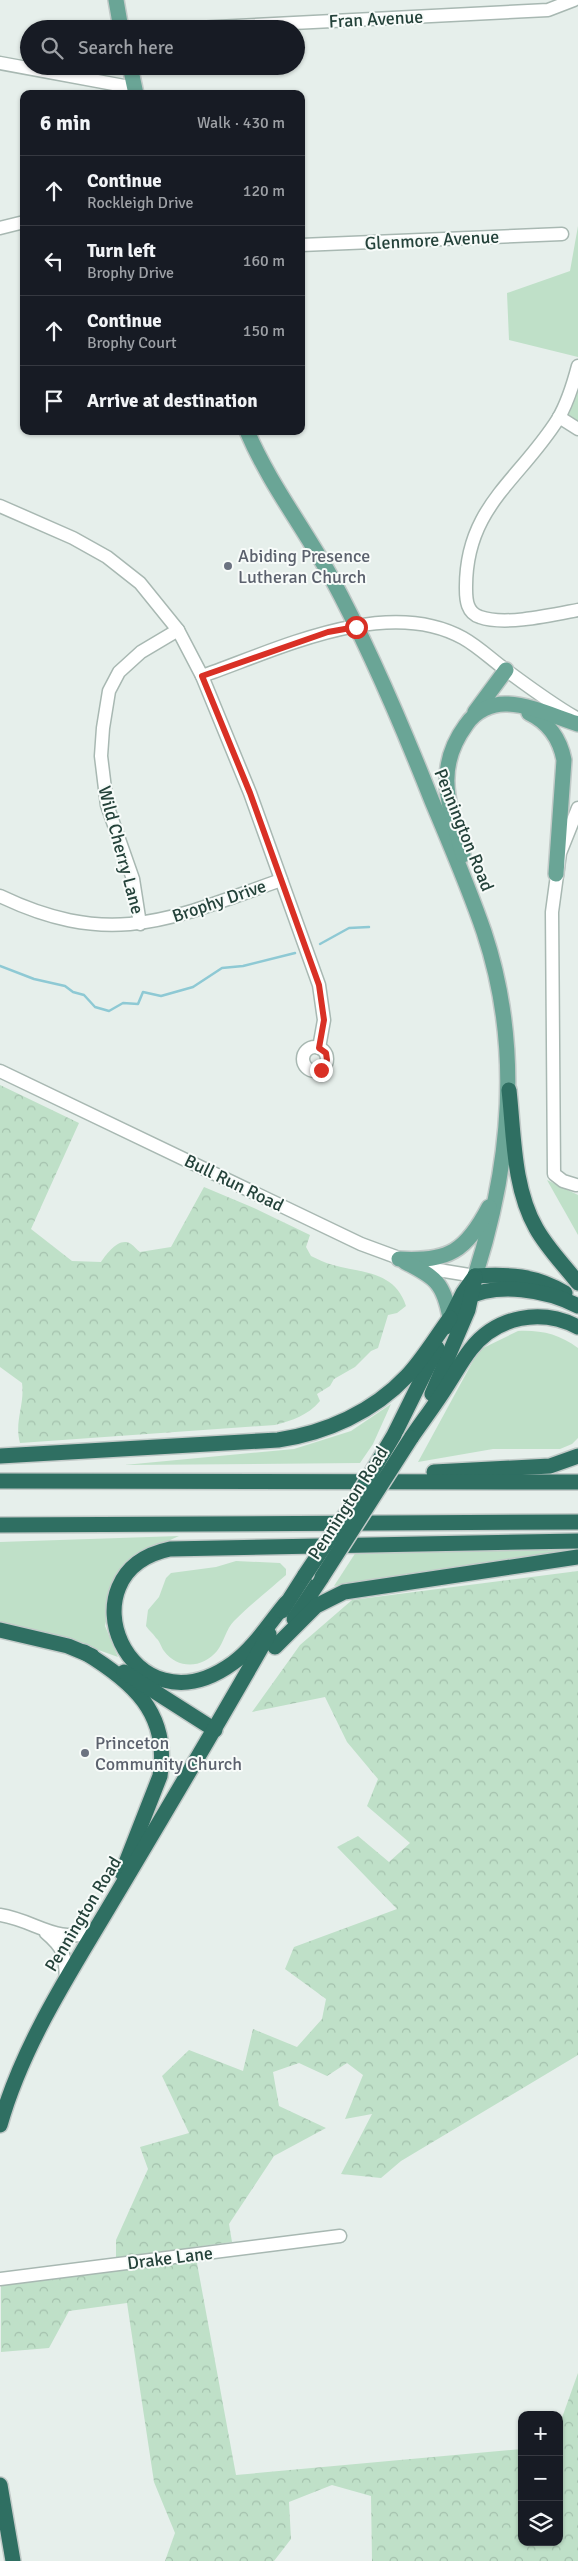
<!DOCTYPE html>
<meta charset="utf-8">
<style>
:root{--surface:#171b24;--page:#242831;--text:#f1f3f6;--muted:#9ea1a6;--line:#363941}
body{margin:0;font-family:Signika,sans-serif;background:var(--page);color:var(--text)}
.controls{position:absolute;right:15px;bottom:15px;display:grid;overflow:hidden;border-radius:10px;box-shadow:0 1px 4px #0004}
.controls button{width:45px;height:45px;display:grid;place-items:center;padding:0;border:0;border-bottom:1px solid var(--line);background:var(--surface);color:var(--text);font:25px sans-serif}
.stop{position:absolute;width:15px;height:15px;margin:-11px;border:4px solid #d93025;border-radius:50%;background:#fff}
.stop.end{background:#d93025;border-color:#fff;box-shadow:0 1px 5px #0008}
.list{margin:0;padding:0;list-style:none}
h2{display:flex;justify-content:space-between;align-items:center;height:65px;margin:0;padding:0 20px;font-size:21px}
h2 small{font-size:16px;font-weight:400;color:var(--muted)}
.list li{display:grid;grid-template-columns:32px 1fr auto;gap:15px;align-items:center;box-sizing:border-box;height:70px;padding:0 20px;border-top:1px solid var(--line)}
.list b{display:block;font-size:19px;white-space:nowrap}
.list p{margin:0;font-size:16px;white-space:nowrap;color:var(--muted)}
.list em{font-size:16px;font-style:normal;color:var(--muted)}
.icon{flex:none;width:28px;height:28px;fill:none;stroke:currentColor;stroke-width:2;stroke-linecap:round;stroke-linejoin:round}
.map{position:relative;flex:none;width:578px;height:2561px;overflow:hidden}
.search{position:absolute;background:var(--surface);box-shadow:0 1px 4px #0004;left:20px;top:20px;width:285px;height:55px;display:flex;align-items:center;gap:12px;box-sizing:border-box;padding:0 18px;border-radius:28px;color:var(--muted);font-size:19px}
.panel{position:absolute;background:var(--surface);box-shadow:0 1px 4px #0004;left:20px;top:90px;width:285px;height:345px;border-radius:10px}
.map>svg:first-child{display:block}
</style>
<div class="map">
<svg width="578" height="2561" viewBox="0 0 578 2561">
<defs>
<pattern id="forest-crowns" width="20" height="18" patternUnits="userSpaceOnUse" patternTransform="scale(1.25)"><rect width="20" height="18" fill="#bfe0c8"/><path d="M2 6a3 3 0 1 1 6 0M12 15a3 3 0 1 1 6 0" fill="none" stroke="#a4c1ad"/></pattern>
</defs>
<rect width="100%" height="100%" fill="#e6efeb"/>
<g fill="#bfe0c8">
<path d="M578,226V357L509,340L507,293L570,271Z"/>
<path d="M578,370V426L565,419Z"/>
<path d="M547,1180L578,1195V1235Z"/>
<path d="M518,1331C541,1330 559,1334 578,1348V1438L572,1444L560,1449H493L418,1462L479,1350Z"/>
<path d="M391,1404L373,1444L360,1463L124,1465L294,1449L351,1431Z"/>
<path d="M179,1536L159,1545L116,1574L105,1626L118,1657L65,1638L0,1623V1542Z"/>
<path d="M578,1548V1550L334,1586L356,1552Z"/>
<path d="M236,1561L280,1563L286,1569V1575C269,1590 251,1604 234,1621C226,1629 224,1642 217,1651C203,1668 178,1670 164,1651C161,1647 160,1641 156,1638C153,1633 149,1631 146,1626L148,1610L159,1597L166,1578L171,1573L216,1567Z"/>
</g>
<g fill="url(#forest-crowns)">
<path d="M0,1085L79,1123L31,1229L72,1261L101,1262C106,1255 119,1236 131,1244C134,1246 137,1250 140,1252L171,1247L204,1187L254,1208L310,1235L306,1247L311,1256C318,1259 325,1263 333,1265C362,1273 395,1271 406,1306L397,1313L388,1315L378,1348L371,1351L355,1367L334,1379L330,1386L317,1394L320,1401C307,1416 293,1420 275,1425L20,1443C14,1421 25,1405 22,1383L0,1367Z"/>
<path d="M578,1571V2055L401,2161L381,2178L341,2174L372,2114L345,2119L363,2075L347,2063L327,2076L299,2063L273,2072L279,2106L326,2128L274,2156L229,2224L232,2242L194,2247L236,2475L522,2449V2542H559V2426L578,2373V2561H372L371,2496L332,2485L289,2502L291,2539L274,2561H165L175,2533L154,2482L127,2303L69,2311L49,2348L1,2352V2277L116,2266V2240L148,2169L140,2147L189,2133L162,2076L189,2050L243,2071L253,2029L297,2047L322,2019L326,1999L285,1969L294,1947L397,1909L337,1847L358,1836L389,1862L410,1843L367,1806L378,1779L347,1742L325,1697L252,1712L300,1645L352,1600Z"/>
</g>
<g fill="none" stroke-linecap="round" stroke-linejoin="round">
<g stroke="#8ec9d4" stroke-width="2.5">
<path d="M320,944L349,928L369,927"/>
<path d="M0,966L34,979L65,986L73,992L84,995L95,1007L109,1011L123,1003L138,1004L143,992L161,996L193,987L222,968L243,966L295,953"/>
</g>
<defs>
<g id="minor">
<path d="M177,29L548,10L574,0"/>
<path d="M0,63L135,88"/>
<path d="M0,228L24,222"/>
<path d="M301,245L562,234"/>
<path d="M578,366C573,385 568,402 558,419C519,481 465,507 466,589C466,600 467,613 480,617C505,626 552,615 578,610"/>
<path d="M559,417L578,429"/>
<path d="M0,506L73,538L107,557L140,583L178,630L202,676L250,793L319,985L324,1020L319,1048"/>
<path d="M202,676C277,650 386,595 463,638C479,647 492,660 506,670C529,687 553,705 578,719"/>
<path d="M0,896C113,950 173,918 281,880"/>
<path d="M140,924L133,879L107,805L101,756L103,728L109,691L119,672L141,652L178,630"/>
<circle cx="315" cy="1059" r="12"/>
<path d="M0,1071L361,1244L426,1268L475,1276"/>
<path d="M576,1185L563,1181L554,1174L552,912L560,853L578,808"/>
<path d="M0,1915C37,1921 55,1944 94,1932"/>
<path d="M46,1933C65,1949 65,1956 66,1979"/>
<path d="M0,2279L340,2236"/>
</g>
<g id="major">
<path d="M116,0L121,29"/>
<path d="M130,66L136,94"/>
<path d="M247,431C269,483 304,528 331,577C370,649 402,725 432,801C450,844 469,888 484,932C522,1046 511,1164 475,1276"/>
<path d="M475,712L506,670"/>
<path d="M529,713C548,722 560,739 564,760L556,874"/>
<path d="M463,855C450,807 433,770 466,725C475,711 492,703 508,704C531,705 556,717 578,724"/>
<path d="M399,1259C449,1262 466,1251 489,1207"/>
<path d="M405,1262C435,1277 444,1283 450,1318"/>
</g>
<g id="highway">
<path d="M509,1090C514,1135 513,1187 536,1228C547,1248 564,1265 578,1283"/>
<path d="M475,1276C508,1274 535,1275 565,1293"/>
<path d="M464,1299C497,1281 547,1290 578,1306"/>
<path d="M446,1327L463,1293L475,1276"/>
<path d="M432,1394L468,1310L475,1278"/>
<path d="M394,1435L437,1348"/>
<path d="M411,1438C424,1419 438,1401 450,1381C457,1370 463,1359 471,1349C497,1316 541,1308 578,1327"/>
<path d="M0,1456L278,1440C326,1433 373,1412 407,1376C423,1359 436,1337 450,1318"/>
<path d="M434,1472L550,1466L578,1456"/>
<path d="M0,1481L578,1482"/>
<path d="M0,1525L578,1522"/>
<path d="M286,1603C270,1622 254,1648 233,1663C129,1738 60,1572 170,1549L578,1541"/>
<path d="M282,1611L305,1575"/>
<path d="M294,1619L322,1577"/>
<path d="M0,1630L68,1646L92,1656"/>
<path d="M275,1647L316,1606L344,1592L578,1557"/>
<path d="M84,1652C132,1681 170,1713 160,1776L122,1873"/>
<path d="M124,1672L215,1730"/>
<path d="M0,2125C23,2044 70,1973 112,1902C165,1813 218,1724 269,1634"/>
<path d="M0,2485L13,2561"/>
</g>
</defs>
<use href="#minor" stroke="#a8b8b2" stroke-width="15"/>
<use href="#major" stroke="#c2cac8" stroke-width="18"/>
<use href="#highway" stroke="#c2cac8" stroke-width="18"/>
<use href="#minor" stroke="#fff" stroke-width="12"/>
<use href="#major" stroke="#6aa596" stroke-width="15"/>
<use href="#highway" stroke="#2f6f62" stroke-width="15"/>
<defs>
<g id="highway-bridge">
<path d="M305,1575L354,1502L394,1435"/>
<path d="M322,1577L411,1438"/>
</g>
</defs>
<use href="#highway-bridge" stroke="#c2cac8" stroke-width="18" stroke-linecap="butt"/>
<use href="#highway-bridge" stroke="#2f6f62" stroke-width="15"/>
</g>
<g fill="none" stroke-linecap="round" stroke-linejoin="round">
<path stroke="#d93025" stroke-width="6" d="M321,1070L327,1060L326,1053L319,1048L324,1020L319,985L250,793L202,676L328,632L356,627"/>
</g>
<g fill="#6b7280" stroke="#f7fbf9" stroke-width="2">
<circle cx="228" cy="566" r="5"/>
<circle cx="85" cy="1753" r="5"/>
</g>
<g text-anchor="middle" stroke-width="4" stroke-linejoin="round" paint-order="stroke">
<g font-size="18" fill="#24423a" stroke="#f7fbf9">
<text transform="translate(376 19) rotate(-3)" y="6">Fran Avenue</text>
<text transform="translate(432 240) rotate(-3)" y="6">Glenmore Avenue</text>
<text transform="translate(464 830) rotate(68)" y="6">Pennington Road</text>
<text transform="translate(121 850) rotate(75)" y="6">Wild Cherry Lane</text>
<text transform="translate(219 901) rotate(-19)" y="6">Brophy Drive</text>
<text transform="translate(234 1183) rotate(26)" y="6">Bull Run Road</text>
<text transform="translate(348 1503) rotate(-57)" y="6">Pennington Road</text>
<text transform="translate(83 1914) rotate(-59)" y="6">Pennington Road</text>
<text transform="translate(170 2258) rotate(-7)" y="6">Drake Lane</text>
</g>
<g font-size="18" fill="#5b616d" stroke="#f7fbf9" text-anchor="start">
<text x="238" y="562">Abiding Presence<tspan x="238" dy="21">Lutheran Church</tspan></text>
<text x="95" y="1749">Princeton<tspan x="95" dy="21">Community Church</tspan></text>
</g>
</g>
</svg>
<div class="controls">
<button>+</button>
<button>−</button>
<button><svg class="icon" aria-label="layers" viewBox="0 0 24 24"><path d="M12 4l9 5-9 5-9-5zM3 14l9 5 9-5"/></svg></button>
</div>
<div class="stop" style="left:356px;top:627px"></div>
<div class="stop end" style="left:321px;top:1070px"></div>
<div class="search"><svg class="icon" aria-label="search" viewBox="0 0 24 24"><circle cx="10" cy="10" r="6"/><path d="M15 15l6 6"/></svg>Search here</div>
<section class="panel">
<h2>6 min<small>Walk · 430 m</small></h2>
<ul class="list">
<li><svg class="icon" aria-label="ahead" viewBox="0 0 24 24"><path d="M12 20V5M6 11l6-6 6 6"/></svg><div><b>Continue</b><p>Rockleigh Drive</p></div><em>120 m</em></li>
<li><svg class="icon" aria-label="left" viewBox="0 0 24 24"><path d="M17 20v-9H6M10 6l-5 5 5 5"/></svg><div><b>Turn left</b><p>Brophy Drive</p></div><em>160 m</em></li>
<li><svg class="icon" aria-label="ahead" viewBox="0 0 24 24"><path d="M12 20V5M6 11l6-6 6 6"/></svg><div><b>Continue</b><p>Brophy Court</p></div><em>150 m</em></li>
<li><svg class="icon" aria-label="arrive" viewBox="0 0 24 24"><path d="M6 21V4h12l-3 4 3 4H6"/></svg><div><b>Arrive at destination</b></div></li>
</ul>
</section>
</div>
